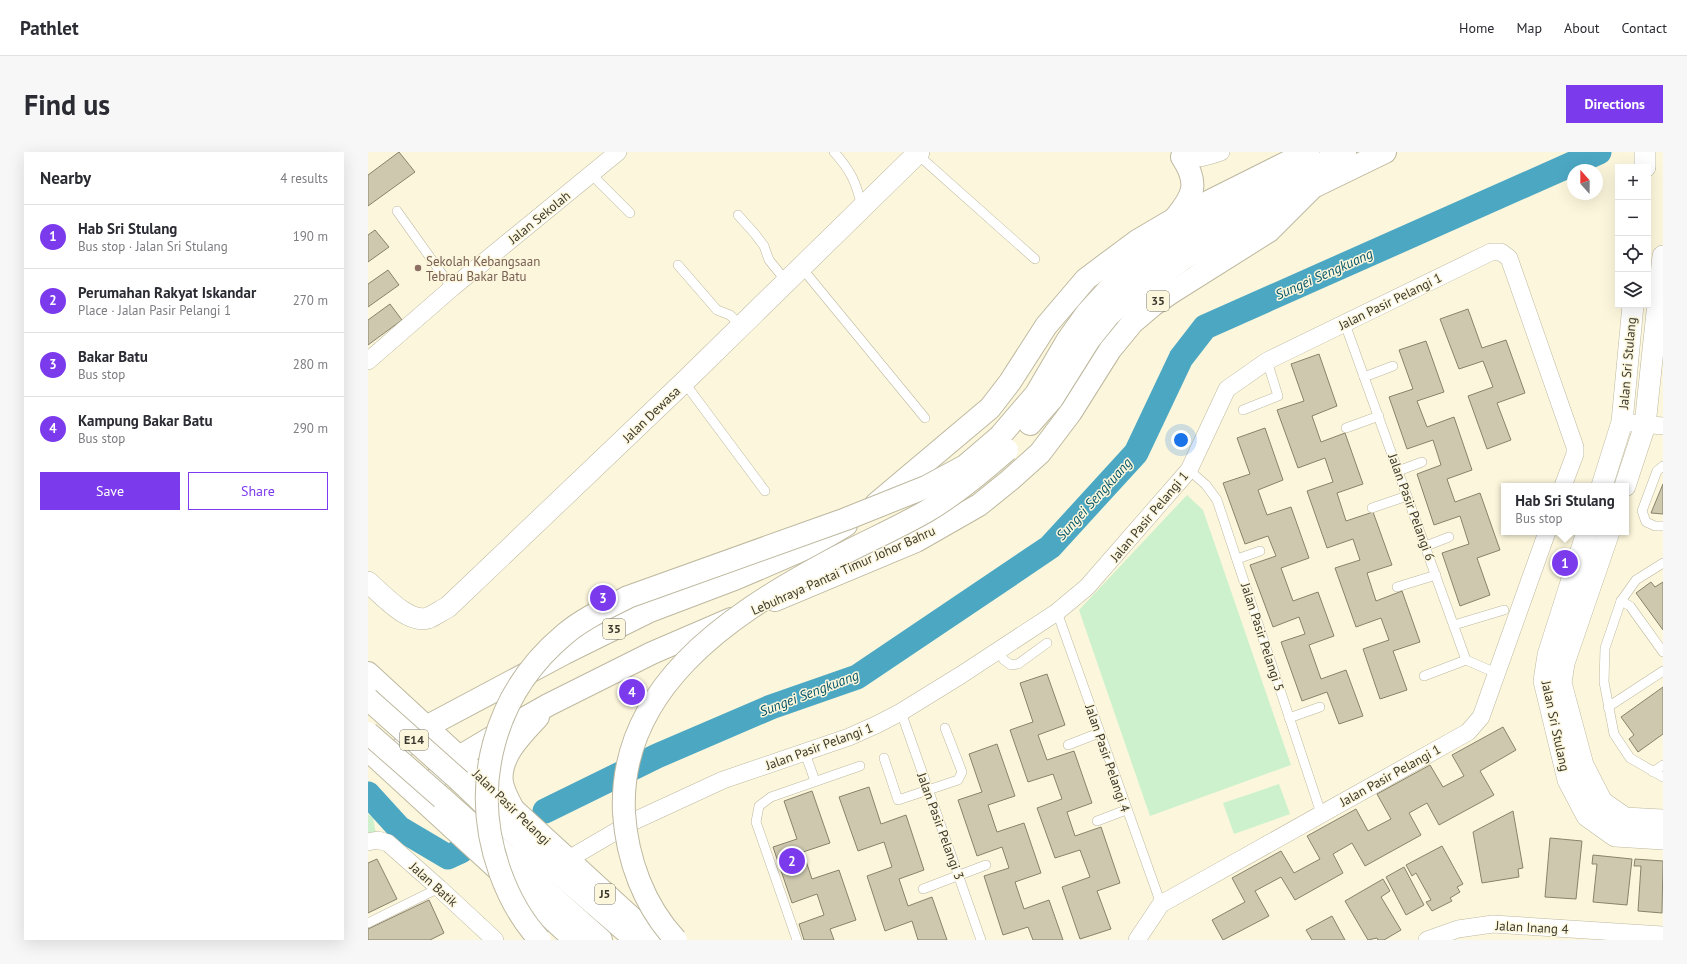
<!DOCTYPE html>
<meta charset="utf-8">
<style>
:root{--surface:#fff;--page:#f7f7f7;--text:#2b2b33;--muted:#7c7c81;--line:#e1e1e2;--accent:#7c3aed}
body{margin:0;font-family:"PT Sans",sans-serif;background:var(--page);color:var(--text)}
.controls{position:absolute;right:12px;top:12px;display:grid;overflow:hidden;border-radius:0px;box-shadow:0 4px 16px #0002}
.controls button{width:36px;height:36px;display:grid;place-items:center;padding:0;border:0;border-bottom:1px solid var(--line);background:var(--surface);color:var(--text);font:20px sans-serif}
.compass{position:absolute;left:1199px;top:12px;width:36px;height:36px;border-radius:50%;background:var(--surface);box-shadow:0 4px 16px #0002;rotate:339deg}
.you{position:absolute;left:813px;top:288px;width:14px;height:14px;margin:-10px;border:3px solid #fff;border-radius:50%;background:#1a73e8;box-shadow:0 0 0 6px #1a73e833}
.badge{display:grid;place-items:center;width:26px;height:26px;border-radius:50%;background:var(--accent);color:#fff;font-size:13px;font-weight:700}
.pin{position:absolute;translate:-50% -50%;border:2px solid #fff;box-shadow:0 1px 4px #0006}
.popup{position:absolute;left:1133px;top:331px;width:128px;height:52px;box-sizing:border-box;display:grid;place-content:center;border-radius:0px;background:var(--surface);filter:drop-shadow(0 1px 3px #0005);font-size:13px;white-space:nowrap;color:var(--muted)}
.popup b{font-size:15px;color:var(--text)}
.popup::after{content:'';position:absolute;left:50%;top:100%;margin-left:-8px;border:8px solid transparent;border-top-color:var(--surface)}
.list{margin:0;padding:0;list-style:none}
h2{display:flex;justify-content:space-between;align-items:center;height:52px;margin:0;padding:0 16px;font-size:17px}
h2 small{font-size:13px;font-weight:400;color:var(--muted)}
.list li{display:grid;grid-template-columns:26px 1fr auto;gap:12px;align-items:center;box-sizing:border-box;height:64px;padding:0 16px;border-top:1px solid var(--line)}
.list b{display:block;font-size:15px;white-space:nowrap}
.list p{margin:0;font-size:13px;white-space:nowrap;color:var(--muted)}
.list em{font-size:13px;font-style:normal;color:var(--muted)}
.actions{display:flex;gap:8px;padding:12px 16px}
.actions a{flex:1;padding:9px 0;border:1px solid var(--accent);border-radius:0px;text-align:center;font-size:14px;color:var(--accent)}
.actions .main{background:var(--accent);color:#fff}
.icon{flex:none;width:22px;height:22px;fill:none;stroke:currentColor;stroke-width:2;stroke-linecap:round;stroke-linejoin:round}
.map{position:relative;flex:none;width:1295px;height:788px;overflow:hidden;border-radius:0px}
header{display:flex;align-items:center;gap:24px;box-sizing:border-box;height:56px;padding:0 20px;background:var(--surface);border-bottom:1px solid var(--line)}
header strong{font-size:19px}
nav{display:flex;gap:22px;margin-inline-start:auto;font-size:14px}
.intro{display:flex;align-items:center;justify-content:space-between;box-sizing:border-box;height:96px;padding:0 24px}
h1{margin:0;font-size:28px}
.button{padding:10px 18px;border-radius:0px;background:var(--accent);color:#fff;font-size:14px;font-weight:700}
main{display:flex;gap:24px;padding:0 24px}
aside{flex:1;background:var(--surface);border-radius:0px;box-shadow:0 4px 16px #0002}
.map>svg:first-child{display:block}
</style>
<header>
<strong>Pathlet</strong>
<nav><a>Home</a><a>Map</a><a>About</a><a>Contact</a></nav>
</header>
<div class="intro"><h1>Find us</h1><a class="button">Directions</a></div>
<main>
<aside>
<h2>Nearby<small>4 results</small></h2>
<ul class="list">
<li><span class="badge">1</span><div><b>Hab Sri Stulang</b><p>Bus stop · Jalan Sri Stulang</p></div><em>190 m</em></li>
<li><span class="badge">2</span><div><b>Perumahan Rakyat Iskandar</b><p>Place · Jalan Pasir Pelangi 1</p></div><em>270 m</em></li>
<li><span class="badge">3</span><div><b>Bakar Batu</b><p>Bus stop</p></div><em>280 m</em></li>
<li><span class="badge">4</span><div><b>Kampung Bakar Batu</b><p>Bus stop</p></div><em>290 m</em></li>
</ul>
<div class="actions"><a class="main">Save</a><a>Share</a></div>
</aside>
<div class="map">
<svg width="1295" height="788" viewBox="0 0 1295 788">
<rect width="100%" height="100%" fill="#fcf7dc"/>
<g fill="#ccf1cc">
<path d="M819,343L835,358L923,613L782,664L711,458Z"/>
<path d="M911,632L922,662L866,682L855,651Z"/>
<path d="M0,662L5,666L8,682L0,686Z"/>
</g>
<g fill="none" stroke-linecap="round" stroke-linejoin="round">
<g stroke="#4ca7c3" stroke-width="25">
<path d="M0,642L31,676L80,705L93,699"/>
<path d="M177,659L289,604L403,555L489,525L682,395L768,301L813,206L837,175L1231,0"/>
</g>
</g>
<g fill="#cdc8ae" stroke="#88836b">
<path d="M31,0L47,20L0,54V23Z"/>
<path d="M7,78L21,95L0,110V83Z"/>
<path d="M20,118L31,133L0,155V132Z"/>
<path d="M22,152L34,168L0,193V168Z"/>
<path d="M1100,157L1114,196L1138,188L1157,241L1129,251L1143,288L1119,297L1100,244L1125,235L1115,209L1091,217L1072,167Z"/>
<path d="M1058,189L1076,240L1049,249L1059,275L1086,265L1104,318L1079,327L1087,350L1112,341L1132,398L1109,406L1122,443L1092,454L1074,401L1101,392L1092,364L1066,373L1049,322L1073,313L1065,288L1039,297L1021,245L1045,237L1031,198Z"/>
<path d="M951,202L969,254L944,264L953,290L977,281L995,332L969,341L978,369L1005,360L1024,413L999,421L1008,449L1034,439L1052,490L1025,499L1039,538L1012,547L995,497L1021,488L1013,466L988,475L967,416L992,408L985,387L959,396L939,339L965,330L957,306L930,316L909,258L936,249L923,212Z"/>
<path d="M897,276L915,328L890,338L899,363L923,355L941,406L913,416L925,449L950,440L966,484L941,493L953,527L978,518L995,564L971,572L959,540L934,549L913,490L937,482L931,465L905,475L882,413L908,404L900,384L877,392L855,331L882,322L869,286Z"/>
<path d="M1295,332V362L1283,361Z"/>
<path d="M1283,430L1287,435L1295,430V478L1268,441Z"/>
<path d="M679,522L697,573L670,583L679,608L706,599L724,651L699,660L707,684L733,675L752,731L729,739L743,777L712,787L694,735L722,725L712,698L687,706L669,656L694,647L685,622L660,630L642,578L665,570L652,531Z"/>
<path d="M1295,535V582L1270,600L1261,587L1266,583L1253,565Z"/>
<path d="M1135,575L1148,598L1112,619L1126,643L1071,673L1059,651L1041,661L1053,683L997,714L984,691L965,702L975,721L927,748L913,725L887,739L901,764L855,788L844,768L877,750L864,726L913,699L926,721L952,707L939,684L988,657L1000,679L1023,667L1009,642L1062,613L1075,635L1096,624L1084,603Z"/>
<path d="M629,592L647,644L620,653L629,680L656,671L673,721L647,730L656,757L681,748L695,788H665L660,775L635,783L616,724L641,716L634,695L609,704L590,648L614,640L601,602Z"/>
<path d="M501,635L513,672L538,663L556,718L531,727L540,754L564,745L579,788H550L544,769L517,779L499,724L524,715L516,690L490,699L471,645Z"/>
<path d="M444,639L462,691L435,700L444,727L471,718L488,768L462,777L466,788H436L431,772L456,763L449,742L424,751L405,695L429,687L416,649Z"/>
<path d="M1145,659L1155,716L1150,717L1151,725L1114,731L1105,680Z"/>
<path d="M1182,686L1214,689L1208,747L1177,745Z"/>
<path d="M1074,694L1095,732L1089,735L1092,740L1082,746L1084,749L1064,759L1058,750L1063,748L1048,721L1044,724L1038,713Z"/>
<path d="M1225,703L1264,707L1259,753L1225,750L1229,712H1224Z"/>
<path d="M9,707L29,747L0,761V711Z"/>
<path d="M1267,707L1295,709L1294,761L1270,759L1273,714H1266Z"/>
<path d="M1036,715L1056,753L1038,763L1018,725Z"/>
<path d="M1015,727L1022,739L1013,745L1033,778L1016,788H1010L1009,786L1000,788L977,749Z"/>
<path d="M61,748L76,781L62,788H0V777Z"/>
<path d="M964,764L977,788H944L938,778Z"/>
</g>
<g fill="none" stroke-linecap="round" stroke-linejoin="round">
<defs>
<g id="service">
<path d="M466,0C483,19 488,30 494,55"/>
<path d="M549,2L667,107"/>
<path d="M223,22L262,61"/>
<path d="M29,59L84,136"/>
<path d="M370,63L387,82L396,94L401,108L418,129"/>
<path d="M310,113L349,158L362,163L373,174"/>
<path d="M433,115L557,266"/>
<path d="M977,172L1098,508L1128,521"/>
<path d="M996,225L1025,214"/>
<path d="M316,230L397,339"/>
<path d="M875,258L910,244L899,209"/>
<path d="M978,276L1011,264"/>
<path d="M1295,314L1289,319L1274,359L1278,370L1287,374H1295"/>
<path d="M821,318L838,333L849,348L953,661"/>
<path d="M1030,319L1054,310"/>
<path d="M1004,356L1039,344"/>
<path d="M1058,394L1081,385"/>
<path d="M869,407L892,399"/>
<path d="M1295,411L1268,428L1253,449L1237,496L1236,530L1246,582L1262,606L1295,625"/>
<path d="M1029,435L1068,423"/>
<path d="M1253,449L1262,454L1295,500"/>
<path d="M689,460L793,752"/>
<path d="M1086,473L1136,458"/>
<path d="M630,499L636,508L643,513L650,512L679,491"/>
<path d="M1056,524L1098,508"/>
<path d="M1240,555L1295,519"/>
<path d="M533,560L613,788"/>
<path d="M921,566L952,555"/>
<path d="M700,593L731,581"/>
<path d="M437,601L447,629"/>
<path d="M516,606L530,648L590,628L594,620L577,576"/>
<path d="M1285,620L1295,613"/>
<path d="M729,669L758,658"/>
<path d="M555,737L618,713"/>
<path d="M0,771L71,736"/>
<path d="M429,788L388,670L391,654L403,645L492,614"/>
</g>
<g id="minor">
<path d="M814,5C829,8 839,5 853,0"/>
<path d="M0,209L84,136L250,0"/>
<path d="M1254,270L1295,274"/>
<path d="M0,690L10,688L20,691L71,736L127,788"/>
<path d="M199,708L264,670L355,628L481,585L510,572L533,560L593,523L689,460L719,435L821,318L859,237L899,209L1123,100H1133L1141,106L1207,295V302L1195,334"/>
<path d="M769,788L793,752L1100,580L1113,565L1179,380"/>
<path d="M1059,788L1090,777L1125,772L1295,783"/>
</g>
<g id="tertiary">
<path d="M1277,0V15"/>
<path d="M1234,334L1254,270L1265,153"/>
<path d="M1257,334L1277,273L1295,104"/>
<path d="M1219,380L1180,503L1176,529L1200,628L1219,664L1247,684L1295,687"/>
<path d="M1241,380L1196,511L1193,531L1215,613L1234,650L1257,666L1295,668"/>
<path d="M0,430C14,442 40,472 60,466C67,463 74,458 80,455L316,230L551,0"/>
</g>
<g id="primary">
<path d="M0,521L91,605L145,657L288,788"/>
<path d="M0,598L207,788"/>
</g>
<g id="trunk">
<path d="M939,19L977,0"/>
<path d="M808,65C826,43 831,31 814,5"/>
<path d="M508,352L622,256L642,230L678,174L718,127L769,89L808,66L940,0"/>
<path d="M407,448L548,389L611,353L642,328L672,301L703,260L742,198L765,170L785,153L804,140L901,79L945,35L1017,0"/>
<path d="M16,612L58,575L197,501L282,459L369,426L441,395L478,373"/>
<path d="M50,643L91,605L138,577L180,553L284,501L363,467"/>
<path d="M145,657C141,649 136,641 134,631C130,605 154,582 170,565"/>
</g>
<g id="motorway">
<path d="M662,272L684,247L721,188L741,163L767,140L815,107L945,35"/>
<path d="M632,284L668,242L699,189L719,161L741,137L764,117L789,101L939,19"/>
<path d="M92,629L166,700L268,788"/>
<path d="M74,646L233,788"/>
</g>
</defs>
<use href="#service" stroke="#bdb89f" stroke-width="10"/>
<use href="#minor" stroke="#bdb89f" stroke-width="18"/>
<use href="#tertiary" stroke="#bdb89f" stroke-width="22"/>
<use href="#primary" stroke="#bdb89f" stroke-width="24"/>
<use href="#trunk" stroke="#bdb89f" stroke-width="24"/>
<use href="#motorway" stroke="#bdb89f" stroke-width="24"/>
<use href="#service" stroke="#fff" stroke-width="9"/>
<use href="#minor" stroke="#fff" stroke-width="17"/>
<use href="#tertiary" stroke="#fff" stroke-width="21"/>
<use href="#primary" stroke="#fff" stroke-width="22"/>
<use href="#trunk" stroke="#fff" stroke-width="22"/>
<use href="#motorway" stroke="#fff" stroke-width="22"/>
<defs>
<g id="motorway-bridge">
<path d="M0,547L92,629"/>
<path d="M0,581L74,646"/>
<path d="M172,788C154,769 141,745 132,720C101,633 126,541 197,482C216,466 239,456 260,445L478,367L558,335L597,314L632,284"/>
<path d="M308,788C276,754 259,707 256,661C250,537 360,464 456,412C490,393 526,378 559,359C588,342 614,320 639,298"/>
</g>
</defs>
<use href="#motorway-bridge" stroke="#bdb89f" stroke-width="24" stroke-linecap="butt"/>
<use href="#motorway-bridge" stroke="#fff" stroke-width="22"/>
</g>
<circle fill="#8d6e63" stroke="#fcf7dc" stroke-width="1.5" cx="50" cy="116" r="4"/>
<g text-anchor="middle" stroke-width="3" stroke-linejoin="round" paint-order="stroke">
<g fill="#fcf7dc" stroke="#757263" stroke-width="1">
<rect x="779" y="139" width="22" height="20" rx="3"/>
<rect x="235" y="467" width="22" height="20" rx="3"/>
<rect x="32" y="578" width="28" height="20" rx="3"/>
<rect x="227" y="732" width="20" height="20" rx="3"/>
</g>
<g font-size="12" font-weight="bold" fill="#3b392f">
<text x="790" y="153">35</text>
<text x="246" y="481">35</text>
<text x="46" y="592">E14</text>
<text x="237" y="746">J5</text>
</g>
<g font-size="13" fill="#3b392f" stroke="#fcf7dc">
<text transform="translate(171 65) rotate(-39)" y="5">Jalan Sekolah</text>
<text transform="translate(1022 149) rotate(-26)" y="5">Jalan Pasir Pelangi 1</text>
<text transform="translate(1259 211) rotate(-85)" y="5">Jalan Sri Stulang</text>
<text transform="translate(283 262) rotate(-44)" y="5">Jalan Dewasa</text>
<text transform="translate(1044 355) rotate(70)" y="5">Jalan Pasir Pelangi 6</text>
<text transform="translate(781 364) rotate(-50)" y="5">Jalan Pasir Pelangi 1</text>
<text transform="translate(475 418) rotate(-24)" y="5">Lebuhraya Pantai Timur Johor Bahru</text>
<text transform="translate(895 485) rotate(72)" y="5">Jalan Pasir Pelangi 5</text>
<text transform="translate(1188 574) rotate(78)" y="5">Jalan Sri Stulang</text>
<text transform="translate(451 594) rotate(-20)" y="5">Jalan Pasir Pelangi 1</text>
<text transform="translate(740 606) rotate(71)" y="5">Jalan Pasir Pelangi 4</text>
<text transform="translate(1022 623) rotate(-29)" y="5">Jalan Pasir Pelangi 1</text>
<text transform="translate(144 655) rotate(44)" y="5">Jalan Pasir Pelangi</text>
<text transform="translate(573 674) rotate(70)" y="5">Jalan Pasir Pelangi 3</text>
<text transform="translate(66 732) rotate(42)" y="5">Jalan Batik</text>
<text transform="translate(1164 775) rotate(3)" y="5">Jalan Inang 4</text>
</g>
<g font-size="13" fill="#785e54" stroke="#fcf7dc" text-anchor="start">
<text x="58" y="114">Sekolah Kebangsaan<tspan x="58" dy="15">Tebrau Bakar Batu</tspan></text>
</g>
<g font-size="14" font-style="italic" fill="#07566a" stroke="#fcf7dc">
<text transform="translate(956 122) rotate(-24)" y="5">Sungei Sengkuang</text>
<text transform="translate(726 347) rotate(-48)" y="5">Sungei Sengkuang</text>
<text transform="translate(441 541) rotate(-21)" y="5">Sungei Sengkuang</text>
</g>
</g>
</svg>
<div class="controls">
<button>+</button>
<button>−</button>
<button><svg class="icon" aria-label="locate" viewBox="0 0 24 24"><circle cx="12" cy="12" r="6"/><path d="M12 2v4M12 18v4M2 12h4M18 12h4"/></svg></button>
<button><svg class="icon" aria-label="layers" viewBox="0 0 24 24"><path d="M12 4l9 5-9 5-9-5zM3 14l9 5 9-5"/></svg></button>
</div>
<svg class="compass" viewBox="-18 -18 36 36"><path d="M0-13l5 13h-10z" fill="#e53935"/><path d="M0 13l5-13h-10z" fill="#7c7c81"/></svg>
<div class="you"></div>
<div class="pin badge" style="left:1197px;top:411px">1</div>
<div class="popup"><b>Hab Sri Stulang</b>Bus stop</div>
<div class="pin badge" style="left:424px;top:709px">2</div>
<div class="pin badge" style="left:235px;top:446px">3</div>
<div class="pin badge" style="left:264px;top:540px">4</div>
</div>
</main>
